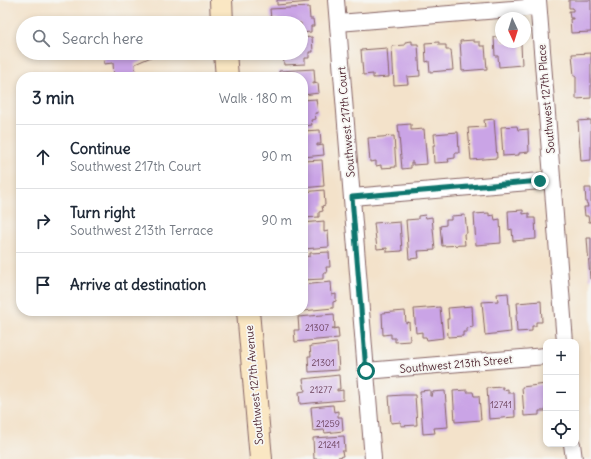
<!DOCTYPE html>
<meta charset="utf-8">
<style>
:root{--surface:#fff;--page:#f6f6f7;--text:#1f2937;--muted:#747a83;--line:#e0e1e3}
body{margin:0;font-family:Delius,sans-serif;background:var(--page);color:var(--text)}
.controls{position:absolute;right:12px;bottom:12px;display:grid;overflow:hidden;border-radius:8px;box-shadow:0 2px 6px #0003}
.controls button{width:36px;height:36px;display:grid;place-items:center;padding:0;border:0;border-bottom:1px solid var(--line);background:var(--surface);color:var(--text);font:20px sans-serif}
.compass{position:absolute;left:495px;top:12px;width:36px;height:36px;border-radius:50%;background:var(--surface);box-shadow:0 2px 6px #0003;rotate:176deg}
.stop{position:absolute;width:12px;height:12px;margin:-9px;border:3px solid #0f766e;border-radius:50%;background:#fff}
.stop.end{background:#0f766e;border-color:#fff;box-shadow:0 1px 4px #0008}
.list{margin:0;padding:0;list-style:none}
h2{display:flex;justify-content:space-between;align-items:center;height:52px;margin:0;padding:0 16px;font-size:17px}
h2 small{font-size:13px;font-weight:400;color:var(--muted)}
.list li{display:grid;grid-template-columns:26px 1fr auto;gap:12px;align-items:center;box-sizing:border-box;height:64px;padding:0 16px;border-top:1px solid var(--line)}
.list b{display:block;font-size:15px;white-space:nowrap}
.list p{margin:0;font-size:13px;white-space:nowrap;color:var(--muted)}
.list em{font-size:13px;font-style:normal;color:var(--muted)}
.icon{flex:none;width:22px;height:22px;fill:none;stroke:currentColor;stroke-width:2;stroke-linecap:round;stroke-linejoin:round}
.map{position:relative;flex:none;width:591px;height:459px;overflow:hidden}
.search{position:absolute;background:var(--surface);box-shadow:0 2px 6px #0003;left:16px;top:16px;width:292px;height:44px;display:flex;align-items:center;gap:10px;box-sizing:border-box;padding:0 14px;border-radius:22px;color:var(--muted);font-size:15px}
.panel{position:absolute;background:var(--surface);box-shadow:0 2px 6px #0003;left:16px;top:72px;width:292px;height:244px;border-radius:16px}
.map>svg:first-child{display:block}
</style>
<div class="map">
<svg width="591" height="459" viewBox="0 0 591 459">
<rect width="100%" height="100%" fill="#f6f6f2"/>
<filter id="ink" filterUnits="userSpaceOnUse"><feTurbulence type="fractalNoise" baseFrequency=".025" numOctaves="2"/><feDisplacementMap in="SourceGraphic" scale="8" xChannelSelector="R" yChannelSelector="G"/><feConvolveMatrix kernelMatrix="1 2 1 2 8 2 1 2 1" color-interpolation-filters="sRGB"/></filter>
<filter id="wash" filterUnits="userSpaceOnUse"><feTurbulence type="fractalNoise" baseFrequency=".012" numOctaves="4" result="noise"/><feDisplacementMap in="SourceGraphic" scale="16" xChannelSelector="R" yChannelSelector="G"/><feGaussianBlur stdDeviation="0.9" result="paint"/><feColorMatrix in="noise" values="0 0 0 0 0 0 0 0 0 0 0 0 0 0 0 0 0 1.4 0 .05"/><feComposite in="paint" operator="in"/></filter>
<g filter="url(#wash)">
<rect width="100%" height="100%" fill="#f3e2ca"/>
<g id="blocks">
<g fill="#caa4e6">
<path d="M277,0H309V2L277,5Z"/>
<path d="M569,0H591V32L571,33L570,19H573V18H570L569,11H573V8H569Z"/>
<path d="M309,7L310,19H313L314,26H311V32L301,33V23H278V19H271L270,9Z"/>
<path d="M312,37L313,52H309V58H305V64L284,65L283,53H301V38Z"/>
<path d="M494,37H501V42H514V45L521,44L522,65L499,67L498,56H495Z"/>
<path d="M474,40V42H480V46H485L487,69L462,71L460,41Z"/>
<path d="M412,41V44H418L420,76L407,77L408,84L394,85L392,46L405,45V42Z"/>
<path d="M439,42V45H446V50H451L453,70L430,72L429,61L426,62L425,43Z"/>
<path d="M387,48L389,77L373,78V74L363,75L361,50Z"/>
<path d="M103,53H149L151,57L135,64L136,77H114L113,63L104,64Z"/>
<path d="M591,53V98L576,99V76H574L572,54Z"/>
<path d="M314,69L315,82H313V84L318,83L319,93L303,95V77H279V71Z"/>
<path d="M316,99L318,113H315L316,119L311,120L312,125L303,126V100Z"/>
<path d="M494,119L497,158L471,160L468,128L485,127L484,120Z"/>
<path d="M591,120V160L581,161L578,121Z"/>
<path d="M411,124V130L424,129L427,164L413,165V162H411V168L402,169L398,125Z"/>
<path d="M517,126L518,130L528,129L529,152L519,153V155L503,156L501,127Z"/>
<path d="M320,130L321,144H317V146L323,145L324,155L303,157V131Z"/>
<path d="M458,132L459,153H455V158L448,159L449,162L434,163L433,145H435L434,134Z"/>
<path d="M394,136L396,167L381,168V165L376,166V161L370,162L368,138Z"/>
<path d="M322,160L324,186L303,188V161Z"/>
<path d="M585,188H591V222H589L588,216H585L584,207H588L587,203H586Z"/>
<path d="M324,190L325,205L322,206L323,211L319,212V217L303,218V192Z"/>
<path d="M523,210V214L529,213V218H535L536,239L513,241L512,229L509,230L508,211Z"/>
<path d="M489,213V216L494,215L495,220L500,219L501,243L476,245L474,214Z"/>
<path d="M425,215L426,218L432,217L435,250L418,251L419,258L409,259L406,220L418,219V216Z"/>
<path d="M465,215L467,233L464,234L465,245L442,246L440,226L446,225V220H451V216Z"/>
<path d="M324,221V232L328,231L329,247L303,249V223Z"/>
<path d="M387,222V223L400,222L402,251L387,252V248L377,249L374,223Z"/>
<path d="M587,238H591V279H590Z"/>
<path d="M329,252L330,267H326L327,273H323V279L303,280V257L310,256V253Z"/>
<path d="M331,282L332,295L336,294V301L333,302V308L303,311V285Z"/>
<path d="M508,293L511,332L485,335L482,302L498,301L497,294Z"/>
<path d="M541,301L542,322H536V326H532V331L517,332L516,314L518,313L517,303Z"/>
<path d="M472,306L473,327L467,328V332H463V336L448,337L447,319H449L448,308Z"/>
<path d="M440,307L443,338L427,340L426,337H422V332L416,333L414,309Z"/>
<path d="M405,311L406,323L409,322L410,341L395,342V338H391V334L383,335L382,313Z"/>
<path d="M334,314L335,328H332L333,329L338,328L339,338L295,342L294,330H299L298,317Z"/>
<path d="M337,343L339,370L309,372L308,356H311L310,346Z"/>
<path d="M339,375L340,389H337V391L343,390V400L300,404L299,392L305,391L303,379Z"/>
<path d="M546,384V411H539V415L524,416L522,387Z"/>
<path d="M503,387V390L508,389V393H514L515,417L489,419L487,388Z"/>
<path d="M430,390V396H432L431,392L445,391L448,427L434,428L435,433L423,434L420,391Z"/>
<path d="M467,390V392H473L474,396H479L481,420L455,422L453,391Z"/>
<path d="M402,395H415L417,425L401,426V422L391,423L389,396Z"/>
<path d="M333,405L334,412L338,411V417H342L343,431L325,433L324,430L313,431L311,407Z"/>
<path d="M344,436L345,451H342L343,456L338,457L339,459H314L313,438Z"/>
</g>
</g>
</g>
<g filter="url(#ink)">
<use href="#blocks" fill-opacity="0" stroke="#856363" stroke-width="1"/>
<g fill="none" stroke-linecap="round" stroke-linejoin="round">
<defs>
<g id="street">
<path d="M336,0L373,459"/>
<path d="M538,0L565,342"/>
<path d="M338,23L538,7"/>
<path d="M352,197L552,180"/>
<path d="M366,371L546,356"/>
<path d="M572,444L574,459"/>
</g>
<g id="secondary">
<path d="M221,0L222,23"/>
<path d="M225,53L227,77"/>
<path d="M248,311L261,459"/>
</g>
</defs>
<use href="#street" stroke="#856363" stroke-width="18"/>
<use href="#secondary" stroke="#856363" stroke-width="24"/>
<use href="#street" stroke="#fff" stroke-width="16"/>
<use href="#secondary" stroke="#fae7c3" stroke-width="22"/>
</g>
</g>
<g fill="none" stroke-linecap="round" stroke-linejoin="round" filter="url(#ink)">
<path stroke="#0f766e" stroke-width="5" d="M366,371L352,197L540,181"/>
</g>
<g text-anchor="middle" stroke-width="3.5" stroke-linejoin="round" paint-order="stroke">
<g font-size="9" fill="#6a405a">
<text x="317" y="331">21307</text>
<text x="323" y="366">21301</text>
<text x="321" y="393">21277</text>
<text x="501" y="408">12741</text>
<text x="328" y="427">21259</text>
<text x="329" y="448">21241</text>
</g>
<g font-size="11" fill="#4a1f2b" stroke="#f6f6f2">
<text transform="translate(546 99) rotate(-95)" y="4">Southwest 127th Place</text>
<text transform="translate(346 122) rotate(-95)" y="4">Southwest 217th Court</text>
<text transform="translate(456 364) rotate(-5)" y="4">Southwest 213th Street</text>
<text transform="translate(254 385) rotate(-95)" y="4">Southwest 127th Avenue</text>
</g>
</g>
</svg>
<div class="controls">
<button>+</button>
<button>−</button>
<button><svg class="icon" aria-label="locate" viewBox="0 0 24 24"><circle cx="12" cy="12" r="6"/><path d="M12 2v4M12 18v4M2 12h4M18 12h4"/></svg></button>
</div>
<svg class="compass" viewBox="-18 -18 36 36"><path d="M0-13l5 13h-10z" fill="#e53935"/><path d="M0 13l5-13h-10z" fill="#747a83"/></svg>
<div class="stop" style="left:366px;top:371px"></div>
<div class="stop end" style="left:540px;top:181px"></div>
<div class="search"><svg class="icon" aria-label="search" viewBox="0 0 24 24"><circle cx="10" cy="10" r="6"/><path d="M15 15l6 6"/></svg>Search here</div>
<section class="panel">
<h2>3 min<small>Walk · 180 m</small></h2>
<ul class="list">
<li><svg class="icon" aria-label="ahead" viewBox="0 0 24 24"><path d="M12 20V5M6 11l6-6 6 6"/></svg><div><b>Continue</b><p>Southwest 217th Court</p></div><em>90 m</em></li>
<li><svg class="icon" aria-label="right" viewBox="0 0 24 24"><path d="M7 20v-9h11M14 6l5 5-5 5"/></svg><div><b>Turn right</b><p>Southwest 213th Terrace</p></div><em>90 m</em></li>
<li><svg class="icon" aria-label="arrive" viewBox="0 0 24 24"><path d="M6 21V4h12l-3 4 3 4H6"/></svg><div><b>Arrive at destination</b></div></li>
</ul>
</section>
</div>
